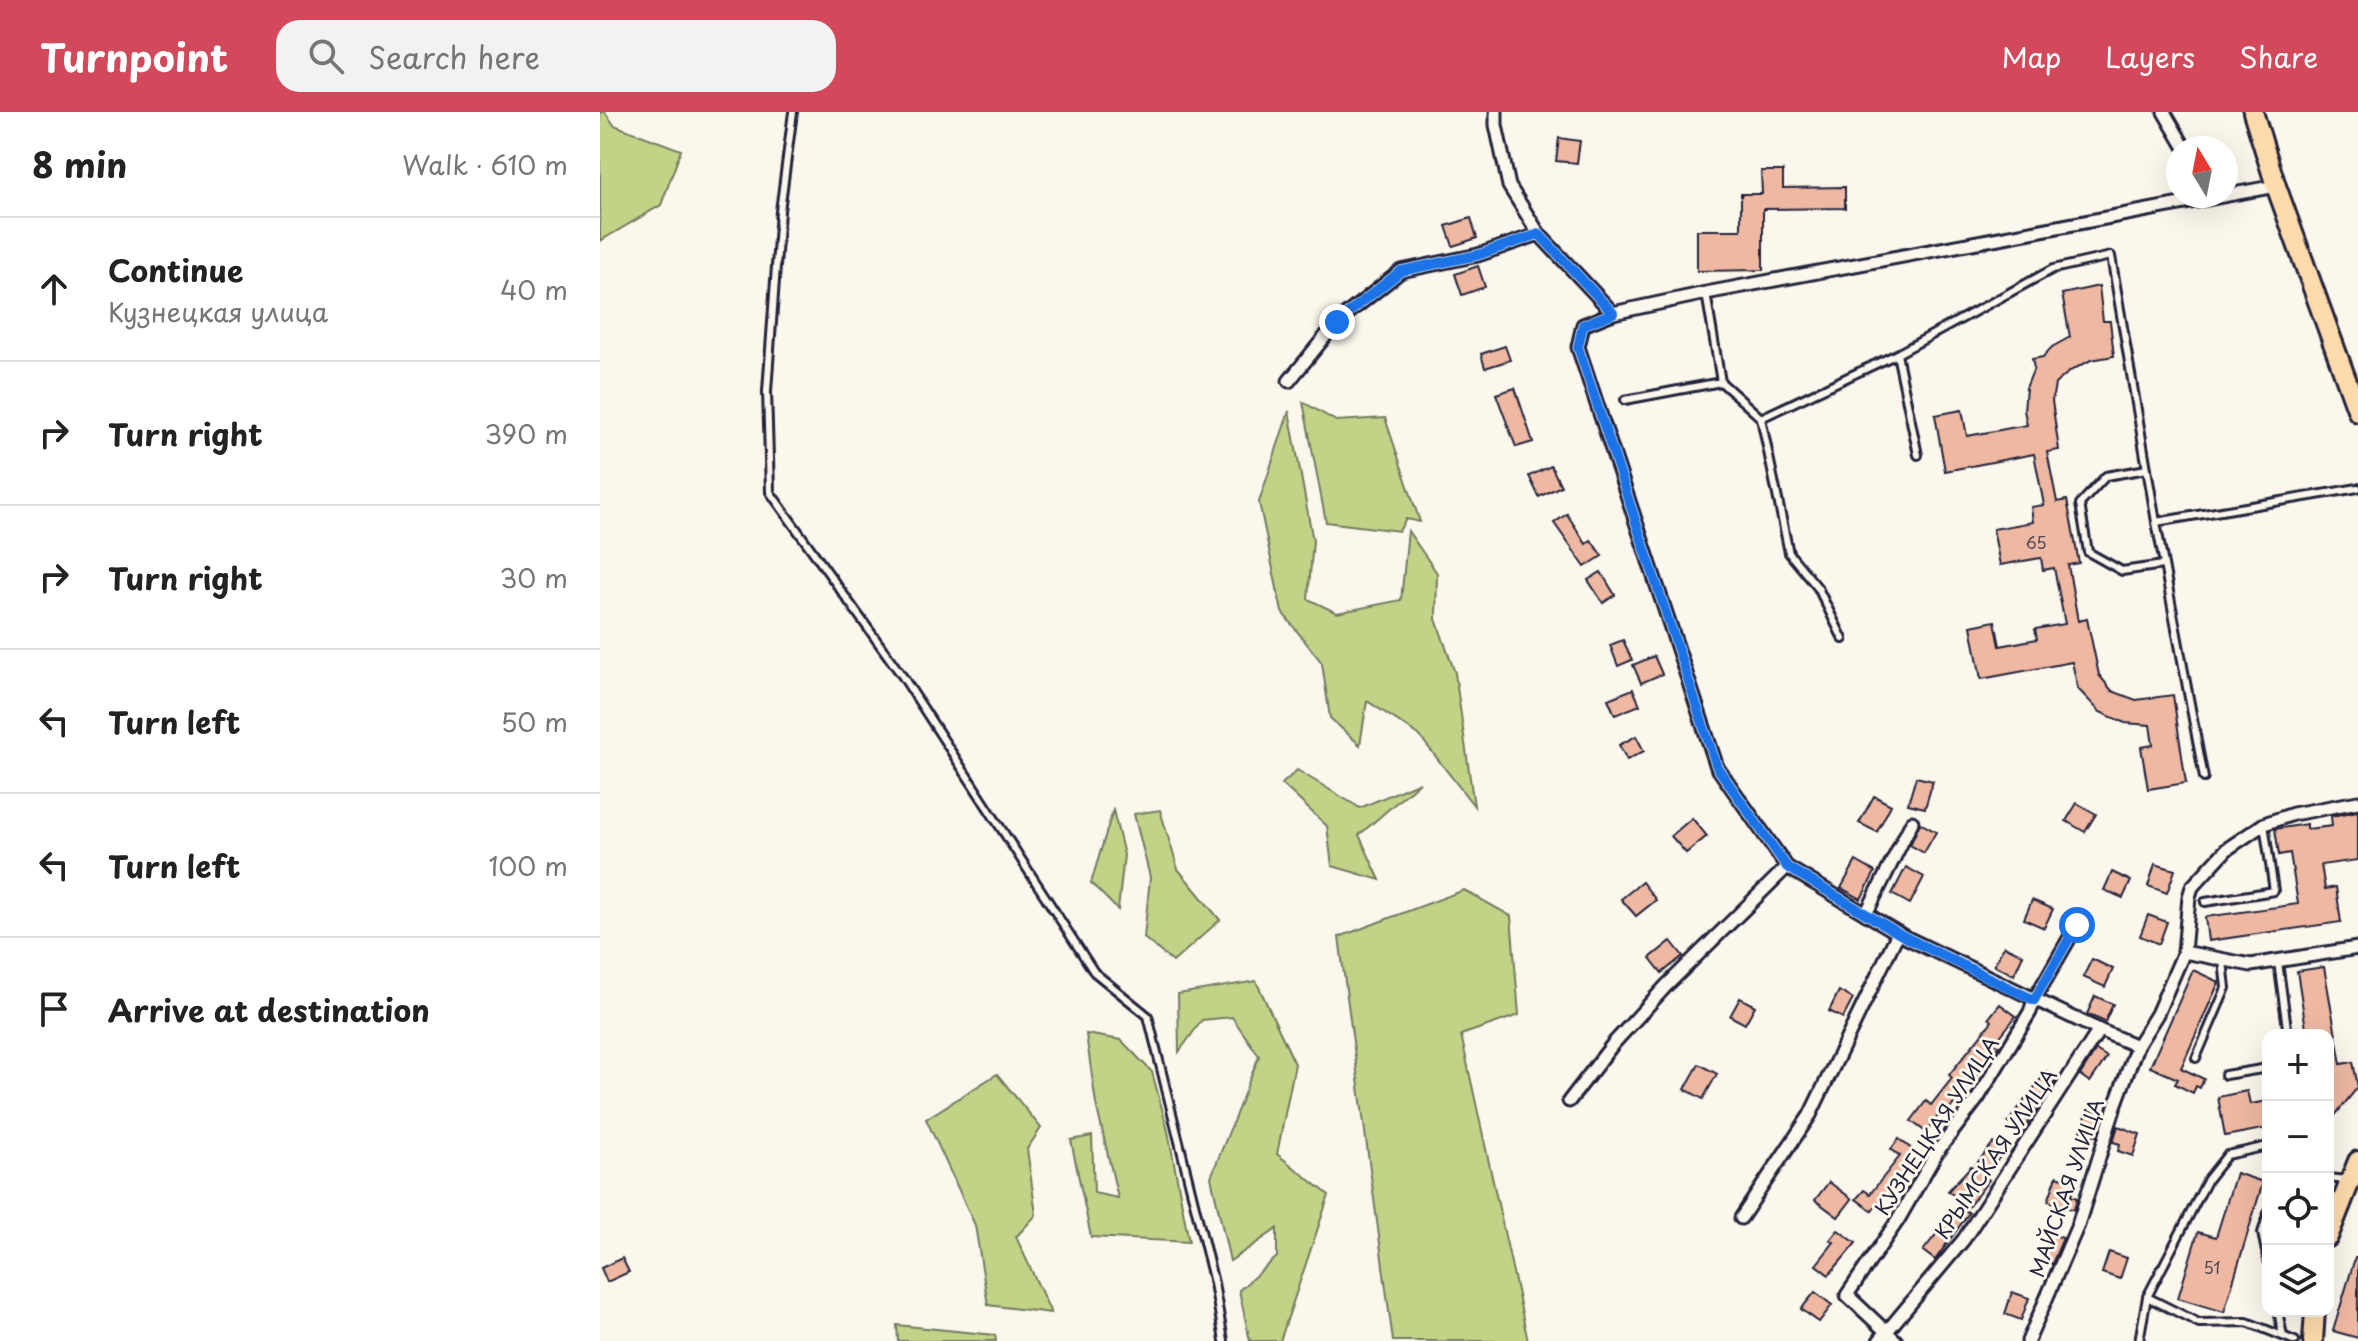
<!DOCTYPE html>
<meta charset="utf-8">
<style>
:root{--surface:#fff;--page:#f2f2f2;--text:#222;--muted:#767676;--line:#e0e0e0;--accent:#d1495b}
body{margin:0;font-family:"Playpen Sans",sans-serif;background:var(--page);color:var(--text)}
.controls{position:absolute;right:24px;bottom:24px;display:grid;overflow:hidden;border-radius:16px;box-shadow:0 8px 32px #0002}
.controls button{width:72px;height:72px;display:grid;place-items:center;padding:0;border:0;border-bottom:2px solid var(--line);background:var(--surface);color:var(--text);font:40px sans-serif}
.compass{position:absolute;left:1566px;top:24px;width:72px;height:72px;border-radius:50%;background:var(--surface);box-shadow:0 8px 32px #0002;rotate:350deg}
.stop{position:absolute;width:24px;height:24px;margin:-18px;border:6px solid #1a73e8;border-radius:50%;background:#fff}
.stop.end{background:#1a73e8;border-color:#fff;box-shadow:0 2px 8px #0008}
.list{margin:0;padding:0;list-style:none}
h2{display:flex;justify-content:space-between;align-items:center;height:104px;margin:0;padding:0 32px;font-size:34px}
h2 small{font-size:26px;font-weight:400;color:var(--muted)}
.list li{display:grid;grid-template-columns:52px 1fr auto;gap:24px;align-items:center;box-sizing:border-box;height:144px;padding:0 32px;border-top:2px solid var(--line)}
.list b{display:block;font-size:30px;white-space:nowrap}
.list p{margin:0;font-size:26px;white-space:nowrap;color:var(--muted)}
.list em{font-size:26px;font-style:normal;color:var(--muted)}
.icon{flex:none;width:44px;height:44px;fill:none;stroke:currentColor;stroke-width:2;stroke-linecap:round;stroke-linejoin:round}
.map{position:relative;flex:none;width:1758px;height:1229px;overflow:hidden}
header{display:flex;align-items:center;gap:48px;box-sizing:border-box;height:112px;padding:0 40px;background:var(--accent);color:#fff}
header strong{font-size:38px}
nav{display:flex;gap:44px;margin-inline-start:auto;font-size:28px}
.search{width:560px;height:72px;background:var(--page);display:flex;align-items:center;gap:20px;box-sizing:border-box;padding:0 28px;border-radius:24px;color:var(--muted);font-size:30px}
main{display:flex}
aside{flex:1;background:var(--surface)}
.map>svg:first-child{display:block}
</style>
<header>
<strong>Turnpoint</strong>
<div class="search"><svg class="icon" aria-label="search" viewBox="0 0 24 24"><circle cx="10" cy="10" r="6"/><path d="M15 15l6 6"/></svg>Search here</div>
<nav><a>Map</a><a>Layers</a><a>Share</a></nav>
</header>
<main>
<aside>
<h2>8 min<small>Walk · 610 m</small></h2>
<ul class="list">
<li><svg class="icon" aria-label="ahead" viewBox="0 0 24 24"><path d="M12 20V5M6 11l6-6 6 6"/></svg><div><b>Continue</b><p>Кузнецкая улица</p></div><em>40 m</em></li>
<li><svg class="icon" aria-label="right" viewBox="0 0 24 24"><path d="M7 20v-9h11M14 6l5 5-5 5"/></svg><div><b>Turn right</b></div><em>390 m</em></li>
<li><svg class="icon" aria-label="right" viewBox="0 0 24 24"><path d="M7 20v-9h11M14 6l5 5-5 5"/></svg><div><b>Turn right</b></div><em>30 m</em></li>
<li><svg class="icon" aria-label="left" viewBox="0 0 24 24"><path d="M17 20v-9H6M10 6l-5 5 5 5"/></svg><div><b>Turn left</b></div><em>50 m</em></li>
<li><svg class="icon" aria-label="left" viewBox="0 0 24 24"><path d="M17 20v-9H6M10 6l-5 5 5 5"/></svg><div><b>Turn left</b></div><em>100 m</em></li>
<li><svg class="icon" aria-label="arrive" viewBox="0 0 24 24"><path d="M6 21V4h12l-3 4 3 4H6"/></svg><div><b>Arrive at destination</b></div></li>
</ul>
</aside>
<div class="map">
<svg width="1758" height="1229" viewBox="0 0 1758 1229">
<rect width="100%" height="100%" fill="#fbf7ec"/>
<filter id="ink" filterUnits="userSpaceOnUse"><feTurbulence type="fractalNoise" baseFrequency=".0125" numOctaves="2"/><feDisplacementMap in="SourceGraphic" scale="16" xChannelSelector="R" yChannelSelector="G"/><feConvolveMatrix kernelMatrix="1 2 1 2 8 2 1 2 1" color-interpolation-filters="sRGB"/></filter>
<g filter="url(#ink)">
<g fill="#c2d387" stroke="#727a61" stroke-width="2">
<path d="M0,0H5L14,13L81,38L61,93L0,129Z"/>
<path d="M703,290L736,309L785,306L820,410L806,407L799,419L726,410Z"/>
<path d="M689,299L713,429L708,487L737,501L801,488L808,419L837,461L836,507L855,561L874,694L819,623L767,589L760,633L730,606L722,551L682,500L659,390Z"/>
<path d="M697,658L760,696L820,670L759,723L780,768L732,754L727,714L682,672Z"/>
<path d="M513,698L524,743L518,798L491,771Z"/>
<path d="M560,698L578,757L620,808L573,850L544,826L550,765L534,702Z"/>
<path d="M864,778L911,804L919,903L861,923L928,1229H793L739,825Z"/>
<path d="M656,869L695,952L677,1042L729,1083L680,1229H650L639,1178L677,1145V1117L630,1149L611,1065L659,944L632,905L602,908L579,940L578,882Z"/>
<path d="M486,922L521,928L552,960L568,1019L589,1130L491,1125L471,1028L492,1024L494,1081L518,1086L496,992Z"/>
<path d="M397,962L441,1016L427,1037L436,1103L416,1125L451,1201L388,1193L375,1113L326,1007Z"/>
<path d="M297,1213L395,1223L396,1229H298Z"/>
</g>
<g fill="#eeb8a2" stroke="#22223b" stroke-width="2">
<path d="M959,26L980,29L977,51L956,49Z"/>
<path d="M1161,59H1183V76L1245,75V96L1163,97V158L1097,159V118H1141V82H1162Z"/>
<path d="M871,106L877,126L853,134L846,114Z"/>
<path d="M878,154L885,175L862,183L855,162Z"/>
<path d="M1499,174L1503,209H1510L1514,244L1491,248L1470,259L1455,272L1452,289L1459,338L1447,340L1457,390L1467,388L1479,451L1468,453L1478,509L1487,507L1499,563L1512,579L1536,588L1573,583L1586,671L1548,677L1541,635L1553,633L1550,613L1525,611L1500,600L1478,577L1472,550L1381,567L1371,514L1395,509L1400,534L1437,527L1435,517L1465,512L1454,456L1443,458L1441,446L1400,453L1393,417L1433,410L1431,395L1444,393L1434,342L1345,359L1335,303L1362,298L1367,324L1427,313L1424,298L1426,276L1434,256L1432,247L1443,245L1452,235L1470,225L1462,182Z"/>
<path d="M905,234L910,248L885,256L881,242Z"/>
<path d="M915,276L933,330L916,335L896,282Z"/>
<path d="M951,354L961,374L939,385L929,364Z"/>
<path d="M967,402L986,432L991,428L1002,444L985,455L954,411Z"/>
<path d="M1001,460L1015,483L1003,491L988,468Z"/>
<path d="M1023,528L1032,548L1018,554L1010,533Z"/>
<path d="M1054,544L1062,562L1041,571L1033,553Z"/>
<path d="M1033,577L1040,593L1015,603L1008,587Z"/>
<path d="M1036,624L1044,639L1027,648L1019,633Z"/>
<path d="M1316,665L1333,669L1325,696L1308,692Z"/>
<path d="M1274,684L1291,693L1277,720L1259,711Z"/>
<path d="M1477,691L1496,702L1485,720L1466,709Z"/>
<path d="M1758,699V748L1721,753L1725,777L1736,775L1741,810L1608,829L1605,805L1698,792L1690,741L1679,743L1675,717L1707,712V717L1732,714L1731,704Z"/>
<path d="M1092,706L1107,724L1086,741L1071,724Z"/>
<path d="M1320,711L1336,720L1324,741L1310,733Z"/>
<path d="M1256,749L1275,760L1261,787L1241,776Z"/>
<path d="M1555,752L1575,758L1567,781L1548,774Z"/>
<path d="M1306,755L1324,765L1310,792L1292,782Z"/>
<path d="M1512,760L1531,769L1523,786L1504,778Z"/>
<path d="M1042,770L1056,788L1036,804L1021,787Z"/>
<path d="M1432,788L1453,797L1444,816L1424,807Z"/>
<path d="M1548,803L1567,810L1559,832L1540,824Z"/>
<path d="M1071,829L1083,844L1062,861L1050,846Z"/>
<path d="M1404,834L1423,843L1414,863L1394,853Z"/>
<path d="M1492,847L1513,857L1505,875L1483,865Z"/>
<path d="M1724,855L1741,952L1753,950L1758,975L1728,1012V923H1707L1697,859Z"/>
<path d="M1593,858L1619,870L1581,956L1604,967L1600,976L1596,974L1593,981L1575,972L1578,967L1550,955Z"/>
<path d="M1239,879L1253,887L1243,906L1229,899Z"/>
<path d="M1495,884L1513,892L1505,910L1487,902Z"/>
<path d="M1140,886L1155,894L1145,912L1130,904Z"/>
<path d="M1400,892L1416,904L1395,931L1399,934L1349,998L1345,995L1326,1020L1311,1009L1326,989L1331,993L1352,966L1349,963L1392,909L1389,906Z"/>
<path d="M1496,938L1507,945L1490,970L1480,963Z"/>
<path d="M1099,952L1117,962L1103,987L1085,977Z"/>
<path d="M1447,959L1457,967L1434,997L1436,999L1421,1020L1408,1010Z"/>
<path d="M1647,979L1650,992L1668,989V1016L1625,1024L1618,985Z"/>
<path d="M1488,998L1503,1003L1497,1024L1481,1019Z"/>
<path d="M1518,1014L1540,1022L1533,1044L1518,1039L1520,1032L1513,1030Z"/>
<path d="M1299,1027L1318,1042L1299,1067L1302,1069L1289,1086L1285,1082L1272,1099L1256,1087L1264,1078L1270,1082L1300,1044L1291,1037Z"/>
<path d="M1393,1031L1404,1039L1385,1065L1389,1068L1368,1095L1348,1079L1371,1054L1373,1056Z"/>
<path d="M1636,1061L1663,1070L1624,1200L1578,1186L1598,1120L1616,1125Z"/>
<path d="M1457,1064L1475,1070L1471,1084L1477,1086L1474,1098L1448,1089Z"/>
<path d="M1229,1070L1252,1087L1238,1105L1215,1088Z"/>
<path d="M1359,1093L1369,1101L1335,1148L1323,1139Z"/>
<path d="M1238,1118L1256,1131L1229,1163L1216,1153L1234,1130L1230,1128Z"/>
<path d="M1451,1122L1463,1126L1452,1152L1442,1149Z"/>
<path d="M1509,1140L1527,1146L1520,1167L1502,1161Z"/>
<path d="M22,1146L29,1160L7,1170L1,1156Z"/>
<path d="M1755,1146H1758V1226L1733,1219Z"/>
<path d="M1215,1180L1232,1193L1219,1210L1201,1197Z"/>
<path d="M1412,1180L1429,1186L1421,1208L1405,1202Z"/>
</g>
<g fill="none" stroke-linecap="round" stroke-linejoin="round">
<defs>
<g id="service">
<path d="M193,0L180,99L167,279L170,380L303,565L494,860L548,904L614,1171L624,1229"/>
<path d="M1106,181L1121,270L1161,306L1189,441L1218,476L1243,527"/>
<path d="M1297,242L1318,343"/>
<path d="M1025,288L1121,270"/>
<path d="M1161,306L1297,242L1453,157L1511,144L1556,410L1758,376"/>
<path d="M1547,357L1506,364L1480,392L1488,440L1522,459L1563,453"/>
<path d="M1556,410L1604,666"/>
<path d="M1605,790L1674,779L1664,712"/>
<path d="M1678,850L1688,923"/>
<path d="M1596,946L1626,876L1623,849"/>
<path d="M1625,963L1668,956"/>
<path d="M1668,1034L1627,1043L1608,1067L1547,1185L1599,1211L1647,1210L1695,1229"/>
<path d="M1728,1066L1746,1068"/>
<path d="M1668,1101L1662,1121L1668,1149"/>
<path d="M1678,1199L1683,1224"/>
<path d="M1539,1229L1547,1185"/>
</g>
<g id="minor">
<path d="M896,0V13L909,74L939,122"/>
<path d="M1564,0L1585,36"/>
<path d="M1013,201L1106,181L1676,74"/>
<path d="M689,269L737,210L801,159L878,143L939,122L1013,201L983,213L978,235L1117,655L1187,755L1305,825L1499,918L1537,934"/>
<path d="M1266,802L1312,710"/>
<path d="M1584,840L1651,853L1758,836"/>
<path d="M969,989L1013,932L1066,874L1187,755"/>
<path d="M1141,1106L1210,1003L1298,821"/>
<path d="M1279,1229L1364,1127L1499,918"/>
<path d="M1296,1229L1247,1183L1298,1108L1337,1040L1378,986L1430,900L1434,888L1477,813"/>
<path d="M1428,1229L1478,1113L1515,994L1537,934L1557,902L1584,840L1589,785L1592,775L1627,737L1664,712L1693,702L1758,690"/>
</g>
<g id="primary">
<path d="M1653,0L1676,74L1758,300"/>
<path d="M1728,1125L1758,1049"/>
<path d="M1713,1229L1715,1199"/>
</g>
</defs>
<use href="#service" stroke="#22223b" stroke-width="12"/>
<use href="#minor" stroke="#22223b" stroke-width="17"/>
<use href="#primary" stroke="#22223b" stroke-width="24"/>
<use href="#service" stroke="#fbf7ec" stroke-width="6"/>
<use href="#minor" stroke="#fbf7ec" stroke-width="11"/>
<use href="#primary" stroke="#fedbac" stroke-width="18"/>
</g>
</g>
<g fill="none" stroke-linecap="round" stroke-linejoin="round" filter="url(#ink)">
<path stroke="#1a73e8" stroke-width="10" d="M737,210L801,159L878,143L939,122L1013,201L983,213L978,235L1117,655L1187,755L1305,825L1434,888L1477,813"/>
</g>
<g text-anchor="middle" stroke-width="6" stroke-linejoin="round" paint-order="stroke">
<g font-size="16" fill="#554855">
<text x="1436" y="437">65</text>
<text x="1612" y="1162">51</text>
</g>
<g font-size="20" fill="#22223b" stroke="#fbf7ec">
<text transform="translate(1337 1014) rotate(-57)" y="7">КУЗНЕЦКАЯ УЛИЦА</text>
<text transform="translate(1396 1042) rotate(-56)" y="7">КРЫМСКАЯ УЛИЦА</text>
<text transform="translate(1467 1076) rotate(-71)" y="7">МАЙСКАЯ УЛИЦА</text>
</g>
</g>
</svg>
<div class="controls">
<button>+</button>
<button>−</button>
<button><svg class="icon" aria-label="locate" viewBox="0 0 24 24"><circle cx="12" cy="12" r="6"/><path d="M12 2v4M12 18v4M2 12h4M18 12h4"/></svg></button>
<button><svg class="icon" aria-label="layers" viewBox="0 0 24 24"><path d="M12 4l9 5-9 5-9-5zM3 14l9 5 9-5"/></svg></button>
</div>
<svg class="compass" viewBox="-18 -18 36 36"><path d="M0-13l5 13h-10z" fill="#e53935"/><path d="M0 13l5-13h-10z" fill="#767676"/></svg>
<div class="stop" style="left:1477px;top:813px"></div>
<div class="stop end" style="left:737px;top:210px"></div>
</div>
</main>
